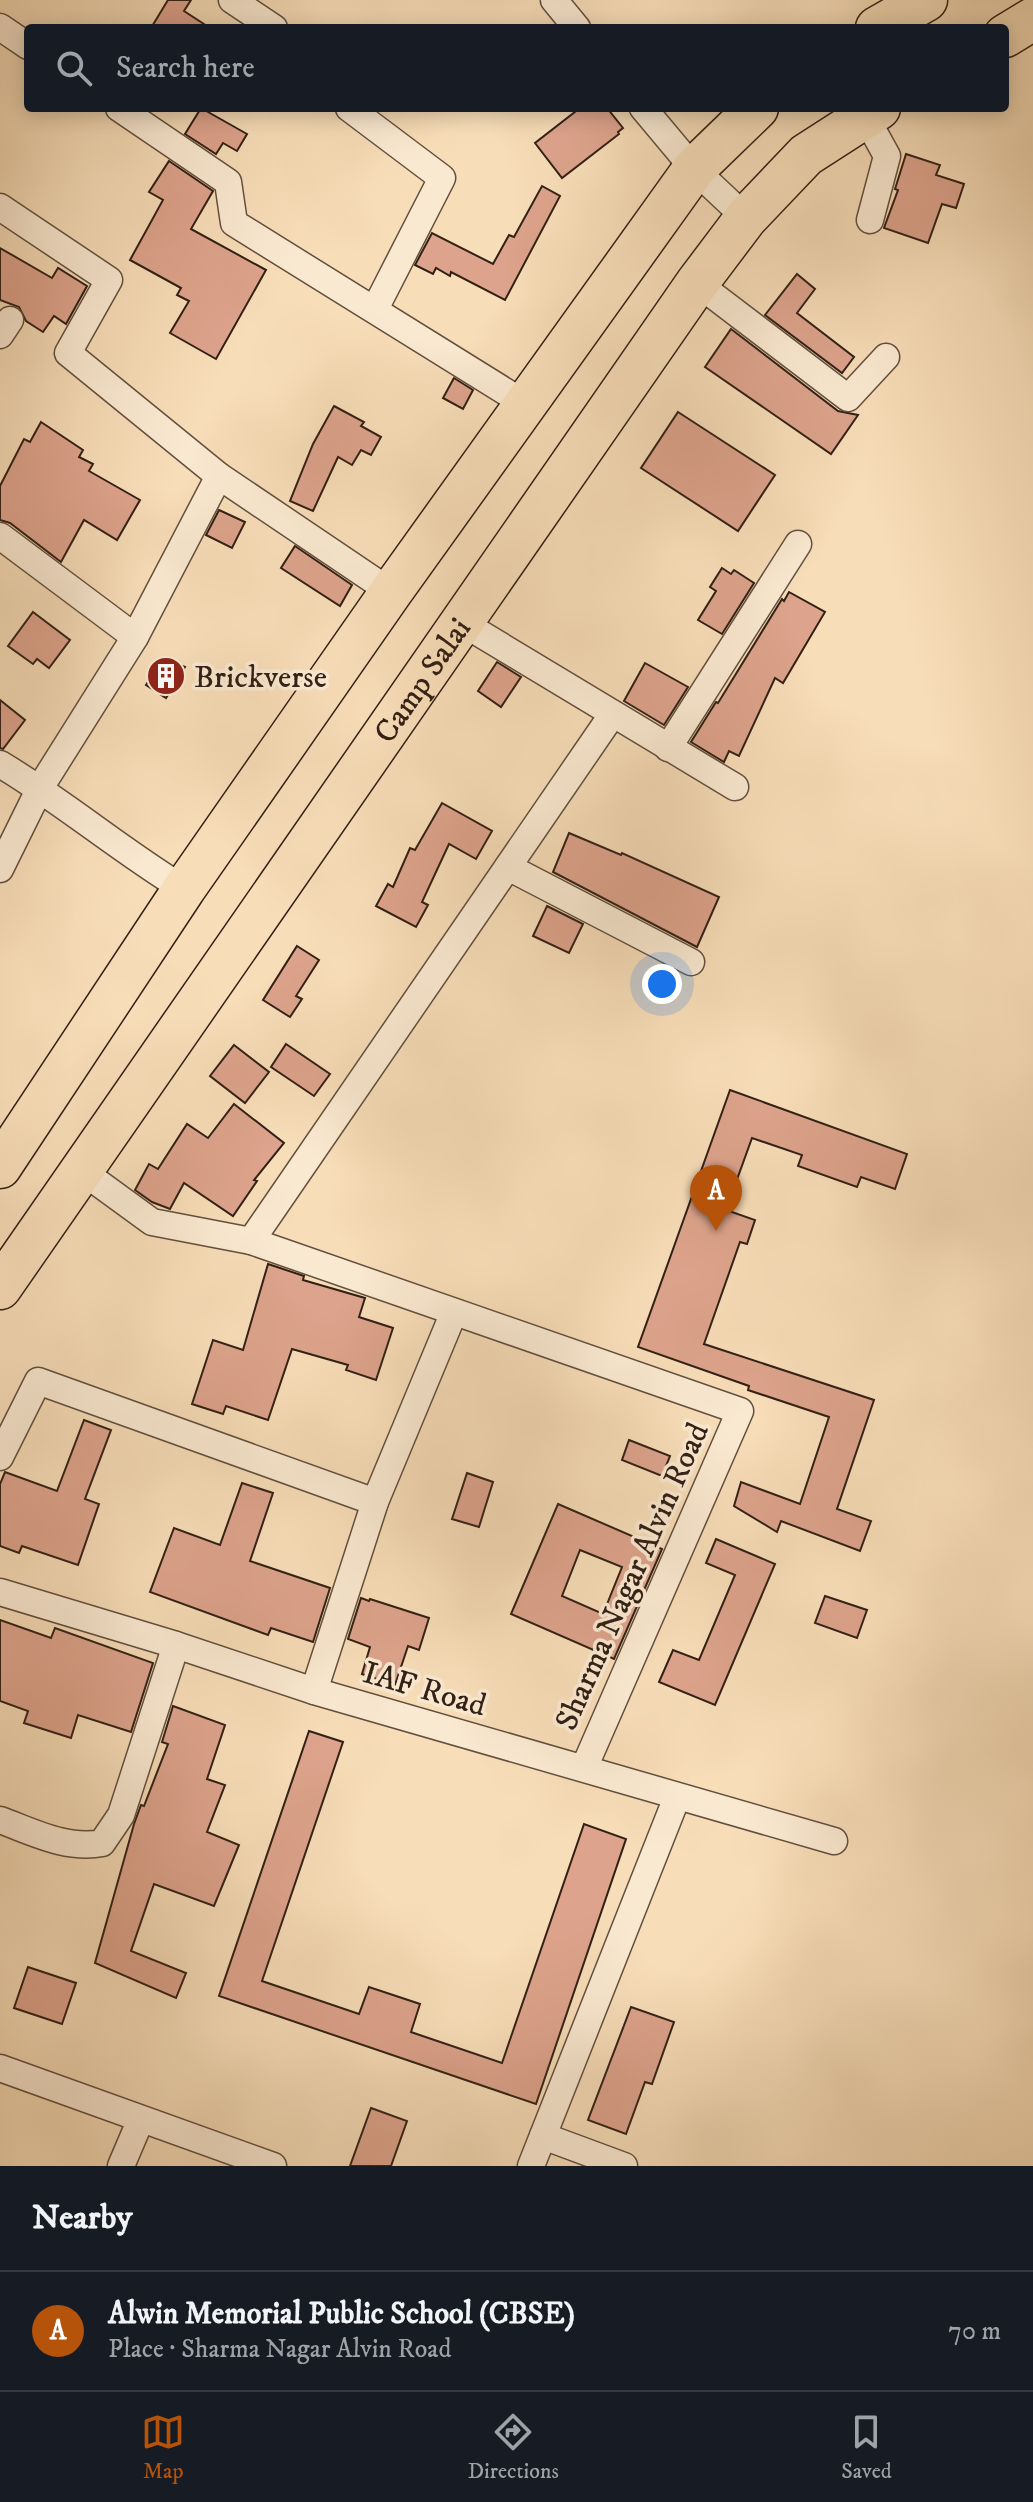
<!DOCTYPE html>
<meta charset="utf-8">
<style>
:root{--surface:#171b24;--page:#242831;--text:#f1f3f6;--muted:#9ea1a6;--line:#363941;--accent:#b45309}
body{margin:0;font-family:"IM FELL DW Pica",serif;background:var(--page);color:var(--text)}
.you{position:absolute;left:662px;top:984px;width:28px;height:28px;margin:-20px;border:6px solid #fff;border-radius:50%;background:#1a73e8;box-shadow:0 0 0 12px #1a73e833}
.badge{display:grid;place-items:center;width:52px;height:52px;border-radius:50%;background:var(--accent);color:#fff;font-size:26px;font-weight:700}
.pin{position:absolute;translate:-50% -66px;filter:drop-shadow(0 2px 4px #0008)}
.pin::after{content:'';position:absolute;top:42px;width:28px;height:24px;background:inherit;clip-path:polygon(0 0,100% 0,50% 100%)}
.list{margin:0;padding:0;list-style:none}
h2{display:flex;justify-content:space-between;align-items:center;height:104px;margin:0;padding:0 32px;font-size:34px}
h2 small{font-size:26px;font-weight:400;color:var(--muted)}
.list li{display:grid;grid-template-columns:52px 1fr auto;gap:24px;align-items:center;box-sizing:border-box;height:120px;padding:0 32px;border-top:2px solid var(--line)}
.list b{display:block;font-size:30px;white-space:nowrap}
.list p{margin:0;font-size:26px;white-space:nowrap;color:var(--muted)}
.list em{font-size:26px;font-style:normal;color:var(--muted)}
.icon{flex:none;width:44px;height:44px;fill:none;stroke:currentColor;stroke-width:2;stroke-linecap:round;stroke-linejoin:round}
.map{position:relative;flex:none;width:1033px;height:2166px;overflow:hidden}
.search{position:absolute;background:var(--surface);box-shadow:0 4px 20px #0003;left:24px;right:24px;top:24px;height:88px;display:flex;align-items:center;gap:20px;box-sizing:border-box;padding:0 28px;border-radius:8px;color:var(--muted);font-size:30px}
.sheet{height:224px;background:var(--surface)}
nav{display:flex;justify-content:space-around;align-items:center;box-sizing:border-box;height:112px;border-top:2px solid var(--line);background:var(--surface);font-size:22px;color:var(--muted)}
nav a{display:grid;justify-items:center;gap:4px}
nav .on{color:var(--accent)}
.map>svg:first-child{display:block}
</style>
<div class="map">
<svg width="1033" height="2166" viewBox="0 0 1033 2166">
<rect width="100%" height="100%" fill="#f7ddb8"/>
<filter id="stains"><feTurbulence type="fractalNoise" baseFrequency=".0025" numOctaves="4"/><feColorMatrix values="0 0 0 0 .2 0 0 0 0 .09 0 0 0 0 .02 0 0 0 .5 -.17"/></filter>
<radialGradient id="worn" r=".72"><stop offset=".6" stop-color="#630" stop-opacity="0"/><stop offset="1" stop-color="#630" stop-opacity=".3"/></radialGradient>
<g fill="#dda38c" stroke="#322015" stroke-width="2" fill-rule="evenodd">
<path d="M168,0H191L184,11L210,28H151Z"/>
<path d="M201,108L247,134L237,151L223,143L216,154L185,134Z"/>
<path d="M580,108H607L623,128L618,132L619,134L562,178L535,143Z"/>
<path d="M906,154L940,165L936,175L964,184L956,208L942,204L928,243L884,228L898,190L895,189Z"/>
<path d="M169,161L213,191L191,229L266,270L216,359L170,333L189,301L177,295L181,288L130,260L163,200L149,192Z"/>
<path d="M542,186L560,196L505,300L451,272L450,276L436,268L433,274L415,265L432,233L493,264L509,235L514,237Z"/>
<path d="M0,248L52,278L58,268L87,286L66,324L54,316L43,332L26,321L19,307L0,300Z"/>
<path d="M797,274L815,289L797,313L854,357L842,373L765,315Z"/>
<path d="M731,329L838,411L858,415L831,454L705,367Z"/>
<path d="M454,378L473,390L463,409L443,398Z"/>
<path d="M334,406L364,422L361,426L381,437L371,455L361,450L352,465L338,457L313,511L290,501L313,444Z"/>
<path d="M678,412L775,475L738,531L641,468Z"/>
<path d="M41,422L83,450L79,457L93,464L89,471L140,500L117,540L84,520L61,562L10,523L0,520V486L24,439L30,442Z"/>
<path d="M219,510L245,522L232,548L206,535Z"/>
<path d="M295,546L352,585L340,606L281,568Z"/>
<path d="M722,568L731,574L734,570L754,583L722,634L698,620L716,591L710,587Z"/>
<path d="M789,592L825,612L783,683L775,678L739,756L729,751L724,762L691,742L716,702L718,703L782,599L784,601Z"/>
<path d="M33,612L70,640L49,668L37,659L33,664L8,646Z"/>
<path d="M164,658L185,667L166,698L146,685Z"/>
<path d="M497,662L521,677L501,707L478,691Z"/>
<path d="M645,663L688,687L664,725L624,701Z"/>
<path d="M0,700L25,720L3,749L0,748Z"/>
<path d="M442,803L492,831L476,859L449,844L422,902L428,905L416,927L376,906L388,884L393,887L410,848L415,850Z"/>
<path d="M569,833L621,855L622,853L719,897L697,947L553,872Z"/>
<path d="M547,906L583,924L569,953L533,936Z"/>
<path d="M297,946L319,960L296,996L302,999L290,1017L263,1000Z"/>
<path d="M286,1044L330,1074L314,1096L271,1067Z"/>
<path d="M234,1045L269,1072L245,1103L210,1076Z"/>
<path d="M730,1090L907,1154L895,1189L861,1177L857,1187L798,1166L802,1155L752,1138L726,1210L755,1220L747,1244L740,1242L704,1344L874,1400L837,1509L871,1521L860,1551L781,1521L777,1532L734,1506L741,1482L800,1504L829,1417L748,1390L749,1386L638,1347Z"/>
<path d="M234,1104L284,1143L254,1180L257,1181L233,1216L184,1183L170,1209L152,1202L135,1190L149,1164L158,1169L187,1124L208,1138Z"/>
<path d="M268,1264L304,1276L303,1280L365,1298L359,1317L393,1328L376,1380L346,1370L348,1365L292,1349L268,1420L226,1406L223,1414L192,1404L213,1340L243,1350Z"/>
<path d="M84,1420L111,1430L85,1499L99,1504L78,1565L22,1546L19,1553L0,1546V1484L5,1472L57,1491Z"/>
<path d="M629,1440L670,1456L662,1476L622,1460Z"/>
<path d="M467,1473L493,1482L479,1527L452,1519Z"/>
<path d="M242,1483L273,1493L250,1561L330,1588L313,1642L271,1628L268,1635L150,1592L174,1528L220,1545Z"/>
<path d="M558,1504L662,1549L614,1659L511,1614ZM580,1550L622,1567L603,1614L562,1596Z"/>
<path d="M716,1539L775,1564L715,1705L659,1682L673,1650L699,1660L735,1575L706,1563Z"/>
<path d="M825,1596L867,1610L857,1638L815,1623Z"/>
<path d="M361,1598L369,1601L370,1599L429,1618L419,1650L408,1646L395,1685L362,1674L370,1647L348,1639Z"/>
<path d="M0,1620L51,1638L55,1628L153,1663L131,1732L78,1715L71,1738L24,1723L28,1711L0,1701Z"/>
<path d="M173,1706L225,1725L207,1779L225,1785L207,1832L239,1845L214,1906L154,1884L131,1951L186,1973L176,1998L95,1963L134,1824L141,1805L144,1806L168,1744L162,1742Z"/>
<path d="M309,1731L343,1742L262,1981L359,2014L369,1987L420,2004L411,2032L502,2063L584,1824L626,1839L536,2104L219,1996Z"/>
<path d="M28,1967L76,1983L62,2024L14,2008Z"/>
<path d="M631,2007L674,2022L652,2084L645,2082L626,2134L588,2120Z"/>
<path d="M371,2108L407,2121L391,2166H350Z"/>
</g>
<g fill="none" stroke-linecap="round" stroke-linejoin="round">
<defs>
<g id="street">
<path d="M232,0L274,28"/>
<path d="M554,0L577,28"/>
<path d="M0,27L28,46"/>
<path d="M119,108L228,182L234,223L527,405"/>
<path d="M349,108L442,178L375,309"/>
<path d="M643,108L694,169L746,218"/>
<path d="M865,116L887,156L870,220"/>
<path d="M0,207L109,280L68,353L219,476L391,592"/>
<path d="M697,283L848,398L886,357"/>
<path d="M0,335L10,320"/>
<path d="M0,536L135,637"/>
<path d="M461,622L735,787"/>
<path d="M668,748L798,544"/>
<path d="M0,764C64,802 121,851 184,889"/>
<path d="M508,867L691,962"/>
<path d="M0,869L40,788L135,637L219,476"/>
<path d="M82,1171L152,1222L251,1241L740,1411L584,1768"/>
<path d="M251,1241L612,715"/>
<path d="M0,1457L38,1381L375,1502"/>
<path d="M0,1592L176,1645L314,1691L834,1841"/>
<path d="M314,1691L375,1502L454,1312"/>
<path d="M0,1820C33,1832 67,1850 102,1843L121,1815L176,1645"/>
<path d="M0,2068L273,2166"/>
<path d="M543,2136L624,2166"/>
<path d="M121,2166L141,2119"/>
<path d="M531,2166L677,1797"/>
</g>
<g id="primary">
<path d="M877,28L926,0"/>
<path d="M1005,36L1033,19"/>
<path d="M0,1167L184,889L391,592L694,169L757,108"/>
<path id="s1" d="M0,1288L697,283L746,218L806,155L879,108"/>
</g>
</defs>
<use href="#street" stroke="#634f3e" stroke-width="29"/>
<use href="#primary" stroke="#322015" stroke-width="45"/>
<use href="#street" stroke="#fae9d1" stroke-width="26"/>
<use href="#primary" stroke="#f7ddb8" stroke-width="42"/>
</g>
<defs>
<symbol id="building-disc" viewBox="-11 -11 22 22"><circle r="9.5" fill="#8f2418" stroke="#fae9d1"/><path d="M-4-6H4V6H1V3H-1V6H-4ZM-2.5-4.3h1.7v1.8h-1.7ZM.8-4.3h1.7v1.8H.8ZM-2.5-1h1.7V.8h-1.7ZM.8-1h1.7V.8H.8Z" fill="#fff"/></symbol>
</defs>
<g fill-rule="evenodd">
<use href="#building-disc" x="144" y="654" width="44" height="44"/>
</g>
<g text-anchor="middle" stroke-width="7" stroke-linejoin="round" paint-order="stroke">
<g font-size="32" fill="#322015" stroke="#fae9d1" text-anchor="start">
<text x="194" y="687">Brickverse</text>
</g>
<g font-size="32" fill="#322015" stroke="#fae9d1">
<text dy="11" stroke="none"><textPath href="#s1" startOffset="740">Camp Salai</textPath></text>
<text transform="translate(631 1576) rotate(-66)" y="11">Sharma Nagar Alvin Road</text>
<text transform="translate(425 1688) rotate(16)" y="11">IAF Road</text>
</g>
</g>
<rect width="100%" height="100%" filter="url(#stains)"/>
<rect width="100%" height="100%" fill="url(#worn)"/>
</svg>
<div class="you"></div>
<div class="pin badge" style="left:716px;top:1231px">A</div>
<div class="search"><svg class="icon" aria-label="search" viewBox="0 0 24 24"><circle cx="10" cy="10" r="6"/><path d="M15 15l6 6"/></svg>Search here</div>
</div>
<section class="sheet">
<h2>Nearby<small></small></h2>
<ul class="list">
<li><span class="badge">A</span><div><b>Alwin Memorial Public School (CBSE)</b><p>Place · Sharma Nagar Alvin Road</p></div><em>70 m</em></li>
</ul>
</section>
<nav>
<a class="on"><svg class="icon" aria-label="map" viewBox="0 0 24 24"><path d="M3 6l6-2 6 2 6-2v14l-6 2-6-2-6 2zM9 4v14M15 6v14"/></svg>Map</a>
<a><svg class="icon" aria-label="directions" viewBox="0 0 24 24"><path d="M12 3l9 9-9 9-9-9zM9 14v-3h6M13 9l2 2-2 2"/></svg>Directions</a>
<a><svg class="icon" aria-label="saved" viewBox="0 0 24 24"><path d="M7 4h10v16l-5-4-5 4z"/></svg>Saved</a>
</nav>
